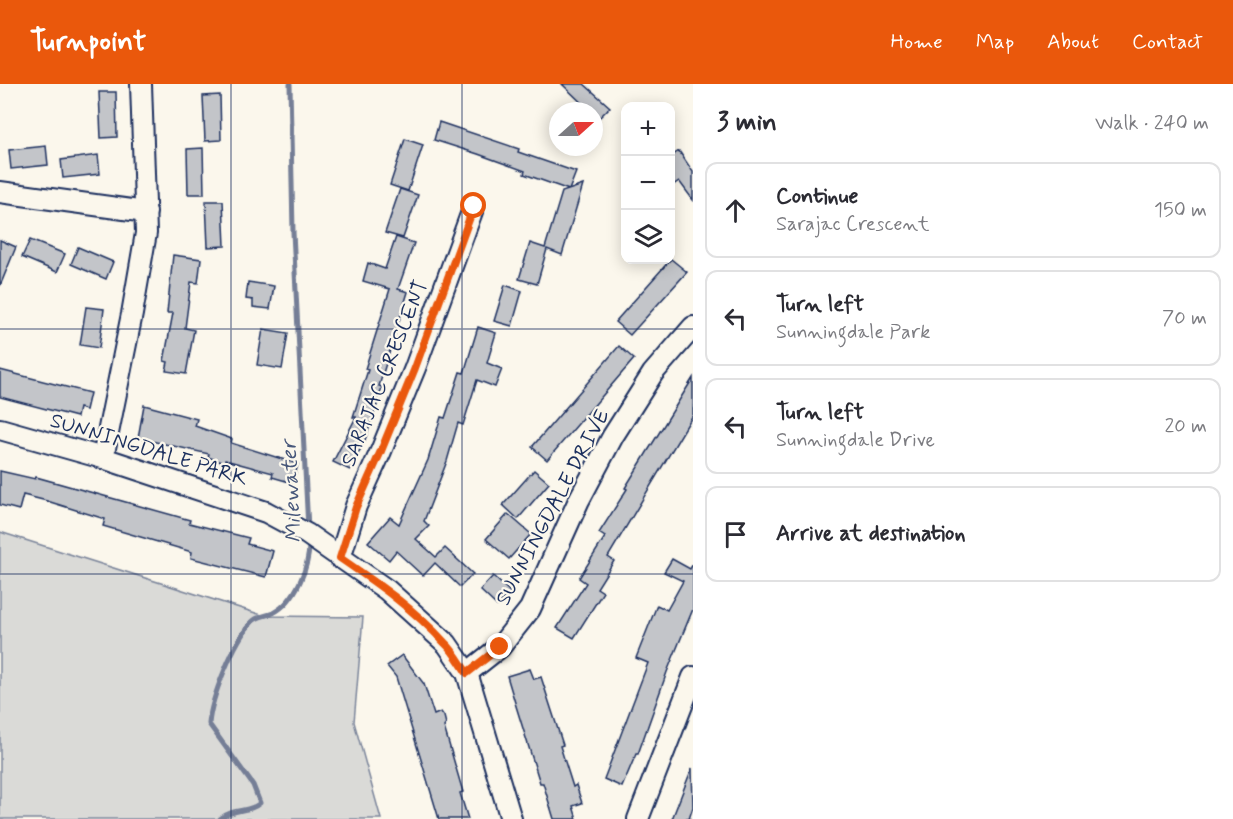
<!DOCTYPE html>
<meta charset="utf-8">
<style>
:root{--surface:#fff;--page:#f7f7f7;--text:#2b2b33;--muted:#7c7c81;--line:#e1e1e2;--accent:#ea580c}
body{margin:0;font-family:Mynerve,sans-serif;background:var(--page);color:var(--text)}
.controls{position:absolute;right:18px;top:18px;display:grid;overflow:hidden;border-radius:12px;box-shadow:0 3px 15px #0003}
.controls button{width:54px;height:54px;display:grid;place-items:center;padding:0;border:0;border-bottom:2px solid var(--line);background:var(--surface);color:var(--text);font:30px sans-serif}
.compass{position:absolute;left:549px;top:18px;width:54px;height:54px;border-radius:50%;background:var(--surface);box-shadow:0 3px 15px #0003;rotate:69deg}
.stop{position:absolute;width:18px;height:18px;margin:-14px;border:4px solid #ea580c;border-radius:50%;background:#fff}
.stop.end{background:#ea580c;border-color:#fff;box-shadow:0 2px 6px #0008}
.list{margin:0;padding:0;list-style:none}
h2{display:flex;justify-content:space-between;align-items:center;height:78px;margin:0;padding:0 24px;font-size:26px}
h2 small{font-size:20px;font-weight:400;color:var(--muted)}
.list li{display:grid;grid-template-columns:39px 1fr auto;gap:18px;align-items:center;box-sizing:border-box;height:96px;margin:0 12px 12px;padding:0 12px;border:2px solid var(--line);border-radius:12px}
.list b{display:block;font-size:22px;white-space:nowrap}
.list p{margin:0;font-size:20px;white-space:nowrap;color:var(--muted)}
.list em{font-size:20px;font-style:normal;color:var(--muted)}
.icon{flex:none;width:33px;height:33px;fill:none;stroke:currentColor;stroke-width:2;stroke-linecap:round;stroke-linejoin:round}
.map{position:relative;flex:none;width:693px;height:735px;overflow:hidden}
header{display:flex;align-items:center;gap:36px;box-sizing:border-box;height:84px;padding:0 30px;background:var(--accent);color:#fff}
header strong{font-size:28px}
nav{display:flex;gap:33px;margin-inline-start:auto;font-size:21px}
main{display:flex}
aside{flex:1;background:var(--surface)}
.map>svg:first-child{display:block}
</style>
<header>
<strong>Turnpoint</strong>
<nav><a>Home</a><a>Map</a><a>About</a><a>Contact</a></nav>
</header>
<main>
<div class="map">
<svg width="693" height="735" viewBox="0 0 693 735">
<rect width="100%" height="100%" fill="#fbf7ec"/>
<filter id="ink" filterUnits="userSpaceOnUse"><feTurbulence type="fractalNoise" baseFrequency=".0167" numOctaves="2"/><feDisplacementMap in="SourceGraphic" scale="12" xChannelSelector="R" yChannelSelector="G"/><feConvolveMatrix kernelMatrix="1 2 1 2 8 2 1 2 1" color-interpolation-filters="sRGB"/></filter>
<g filter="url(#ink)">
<path fill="#dadad7" stroke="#7a849a" stroke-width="1.5" d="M0,448L265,532L363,533L354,638L381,735H0Z"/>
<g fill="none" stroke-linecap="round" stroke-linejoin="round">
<g stroke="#747e96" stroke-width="5">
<path d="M290,0L293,148L308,445"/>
<path d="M220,735C235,723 249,729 260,719L253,701L209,640C211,614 234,557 252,538C257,532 266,532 273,529C296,517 310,482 309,457"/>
</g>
</g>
<g fill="#c3c5c9" stroke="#1b2f5e" stroke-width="1.5">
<path d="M562,0H584L610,23L598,35L594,30V27H590Z"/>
<path d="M99,8H116L117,53L101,54Z"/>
<path d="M220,11L221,56L205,57L203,12Z"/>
<path d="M439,38L519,65L518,68L576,88L569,106L524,90L525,87L478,70L434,56Z"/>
<path d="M405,55L423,61L408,107L390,101Z"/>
<path d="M46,62L48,81L11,85L9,66Z"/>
<path d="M203,64L204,110H188L187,65Z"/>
<path d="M679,67L693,88V116L679,97L670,103V73Z"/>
<path d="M98,71L100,90L63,94L61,76Z"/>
<path d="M583,101L562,171L547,165L537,200L519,195L530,159L545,164L562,108Z"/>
<path d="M400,105L418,111L403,154L385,149Z"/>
<path d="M206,117H223L225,162L208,163Z"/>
<path d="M396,153L414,159L398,205L408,208L379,302L382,303L377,321L365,356L350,386L333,378L356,333H353L368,286L365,285L390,205L363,197L368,179L385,185Z"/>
<path d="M0,156L16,163L0,202Z"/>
<path d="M30,156L65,170L57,188L22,173Z"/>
<path d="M78,163L113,178L106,195L71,180Z"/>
<path d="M173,171L201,175L198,199L191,198L185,244L194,246L186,290L166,287L168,278L164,277L173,229H167Z"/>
<path d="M671,175L687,188L630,251L615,238Z"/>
<path d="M248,198L274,202L270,225L253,223V216L246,215Z"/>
<path d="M505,201L522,207L512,242L494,237Z"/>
<path d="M86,223L104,225L99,264L80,261Z"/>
<path d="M478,243L496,249L487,279L502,285L495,303L477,296L463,341L458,339L447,377L424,437L429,442L416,455L436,473L445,464L473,490L460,503L435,479L423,492L396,467L389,476L368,458L390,433L399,440L428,376L441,333L445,334L460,288L464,289Z"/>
<path d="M263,245L288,249L282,285L257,281Z"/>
<path d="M619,262L634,275L547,376L532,363Z"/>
<path d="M0,286L90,309L86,326L79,324L77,333L0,313Z"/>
<path d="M693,294V331L608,473L614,477L597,504L603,508L574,554L557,544L586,499L579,494L605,453L599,449L627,405L625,404Z"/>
<path d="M144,321L197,335L195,342L232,355L231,359L298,380L293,399L272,393L273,389L225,376L224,379L208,373L209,370L138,354Z"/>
<path d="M534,386L549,399L518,435L503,421Z"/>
<path d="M0,387L35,395L36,393L190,436L189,439L249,454L247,460L273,467L266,493L191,474L192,468L103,442L105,435L47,417L23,411L19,426L0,421Z"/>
<path d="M508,430L531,450L509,475L486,455Z"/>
<path d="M672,475L690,485L693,479V525L667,588L638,670H636L622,703L604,695L648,579L636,574L657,521L667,526L683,497L664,488Z"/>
<path d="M493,492L510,508L497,522L480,506Z"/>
<path d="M402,571L424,600L434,631L441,628L444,632L446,640L444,643L463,708L460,709L468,735H439L396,593L387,582Z"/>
<path d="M530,585L534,595L541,593L563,661L560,662L573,703L576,701L582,719L573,722L577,735H554L543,699H540L516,622L507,592Z"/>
<path d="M692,684L693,723L689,735H672Z"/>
</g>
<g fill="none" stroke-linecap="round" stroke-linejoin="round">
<defs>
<g id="street">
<path d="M0,108L146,128"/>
<path d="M0,345L103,374L266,428L307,450L387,506L447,560L467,589L511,735"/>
<path d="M103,374L132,230L146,149L141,0"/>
<path d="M340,474L356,422L381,367L415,284L474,122"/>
<path d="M467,589L500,563L530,525L579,416L613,352L653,289L693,243"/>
<path d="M638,735L693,593"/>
</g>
</defs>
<use href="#street" stroke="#1b2f5e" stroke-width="24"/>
<use href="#street" stroke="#fbf7ec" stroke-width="20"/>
</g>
</g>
<g fill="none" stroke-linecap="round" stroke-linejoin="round" filter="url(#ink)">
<path stroke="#ea580c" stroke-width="8" d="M474,122L415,284L381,367L356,423L340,474C378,500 414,525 445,559C454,567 460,579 467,589L500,563"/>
</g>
<path fill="none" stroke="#1b2f5e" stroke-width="1.5" stroke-opacity="0.55" d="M231,0V735M462,0V735M0,245H693M0,490H693"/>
<g text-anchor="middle" stroke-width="4.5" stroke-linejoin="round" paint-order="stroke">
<g font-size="21" fill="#1b2f5e" stroke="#fbf7ec">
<text transform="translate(384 289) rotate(-68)" y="7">SARAJAC CRESCENT</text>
<text transform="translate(149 365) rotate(17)" y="7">SUNNINGDALE PARK</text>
<text transform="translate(552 423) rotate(-62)" y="7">SUNNINGDALE DRIVE</text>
</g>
<g font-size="22" font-style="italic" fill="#47577a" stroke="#fbf7ec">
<text transform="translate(290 408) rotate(-93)" y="8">Milewater</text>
</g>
</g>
</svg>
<div class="controls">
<button>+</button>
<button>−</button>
<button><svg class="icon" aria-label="layers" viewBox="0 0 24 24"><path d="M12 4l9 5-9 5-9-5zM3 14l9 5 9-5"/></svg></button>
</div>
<svg class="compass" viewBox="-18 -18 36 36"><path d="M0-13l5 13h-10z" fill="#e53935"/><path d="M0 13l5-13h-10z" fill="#7c7c81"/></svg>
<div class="stop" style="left:474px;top:122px"></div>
<div class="stop end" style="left:500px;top:563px"></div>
</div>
<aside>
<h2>3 min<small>Walk · 240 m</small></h2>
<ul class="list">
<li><svg class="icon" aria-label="ahead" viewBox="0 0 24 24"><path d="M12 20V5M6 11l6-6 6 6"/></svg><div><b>Continue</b><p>Sarajac Crescent</p></div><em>150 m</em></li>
<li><svg class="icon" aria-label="left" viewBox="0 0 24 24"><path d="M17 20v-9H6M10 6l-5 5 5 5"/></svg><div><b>Turn left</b><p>Sunningdale Park</p></div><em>70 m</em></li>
<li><svg class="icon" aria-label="left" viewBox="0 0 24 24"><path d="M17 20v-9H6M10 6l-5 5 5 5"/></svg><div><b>Turn left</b><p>Sunningdale Drive</p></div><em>20 m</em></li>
<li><svg class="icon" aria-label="arrive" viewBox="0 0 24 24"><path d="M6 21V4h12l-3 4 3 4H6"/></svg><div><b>Arrive at destination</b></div></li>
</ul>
</aside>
</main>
